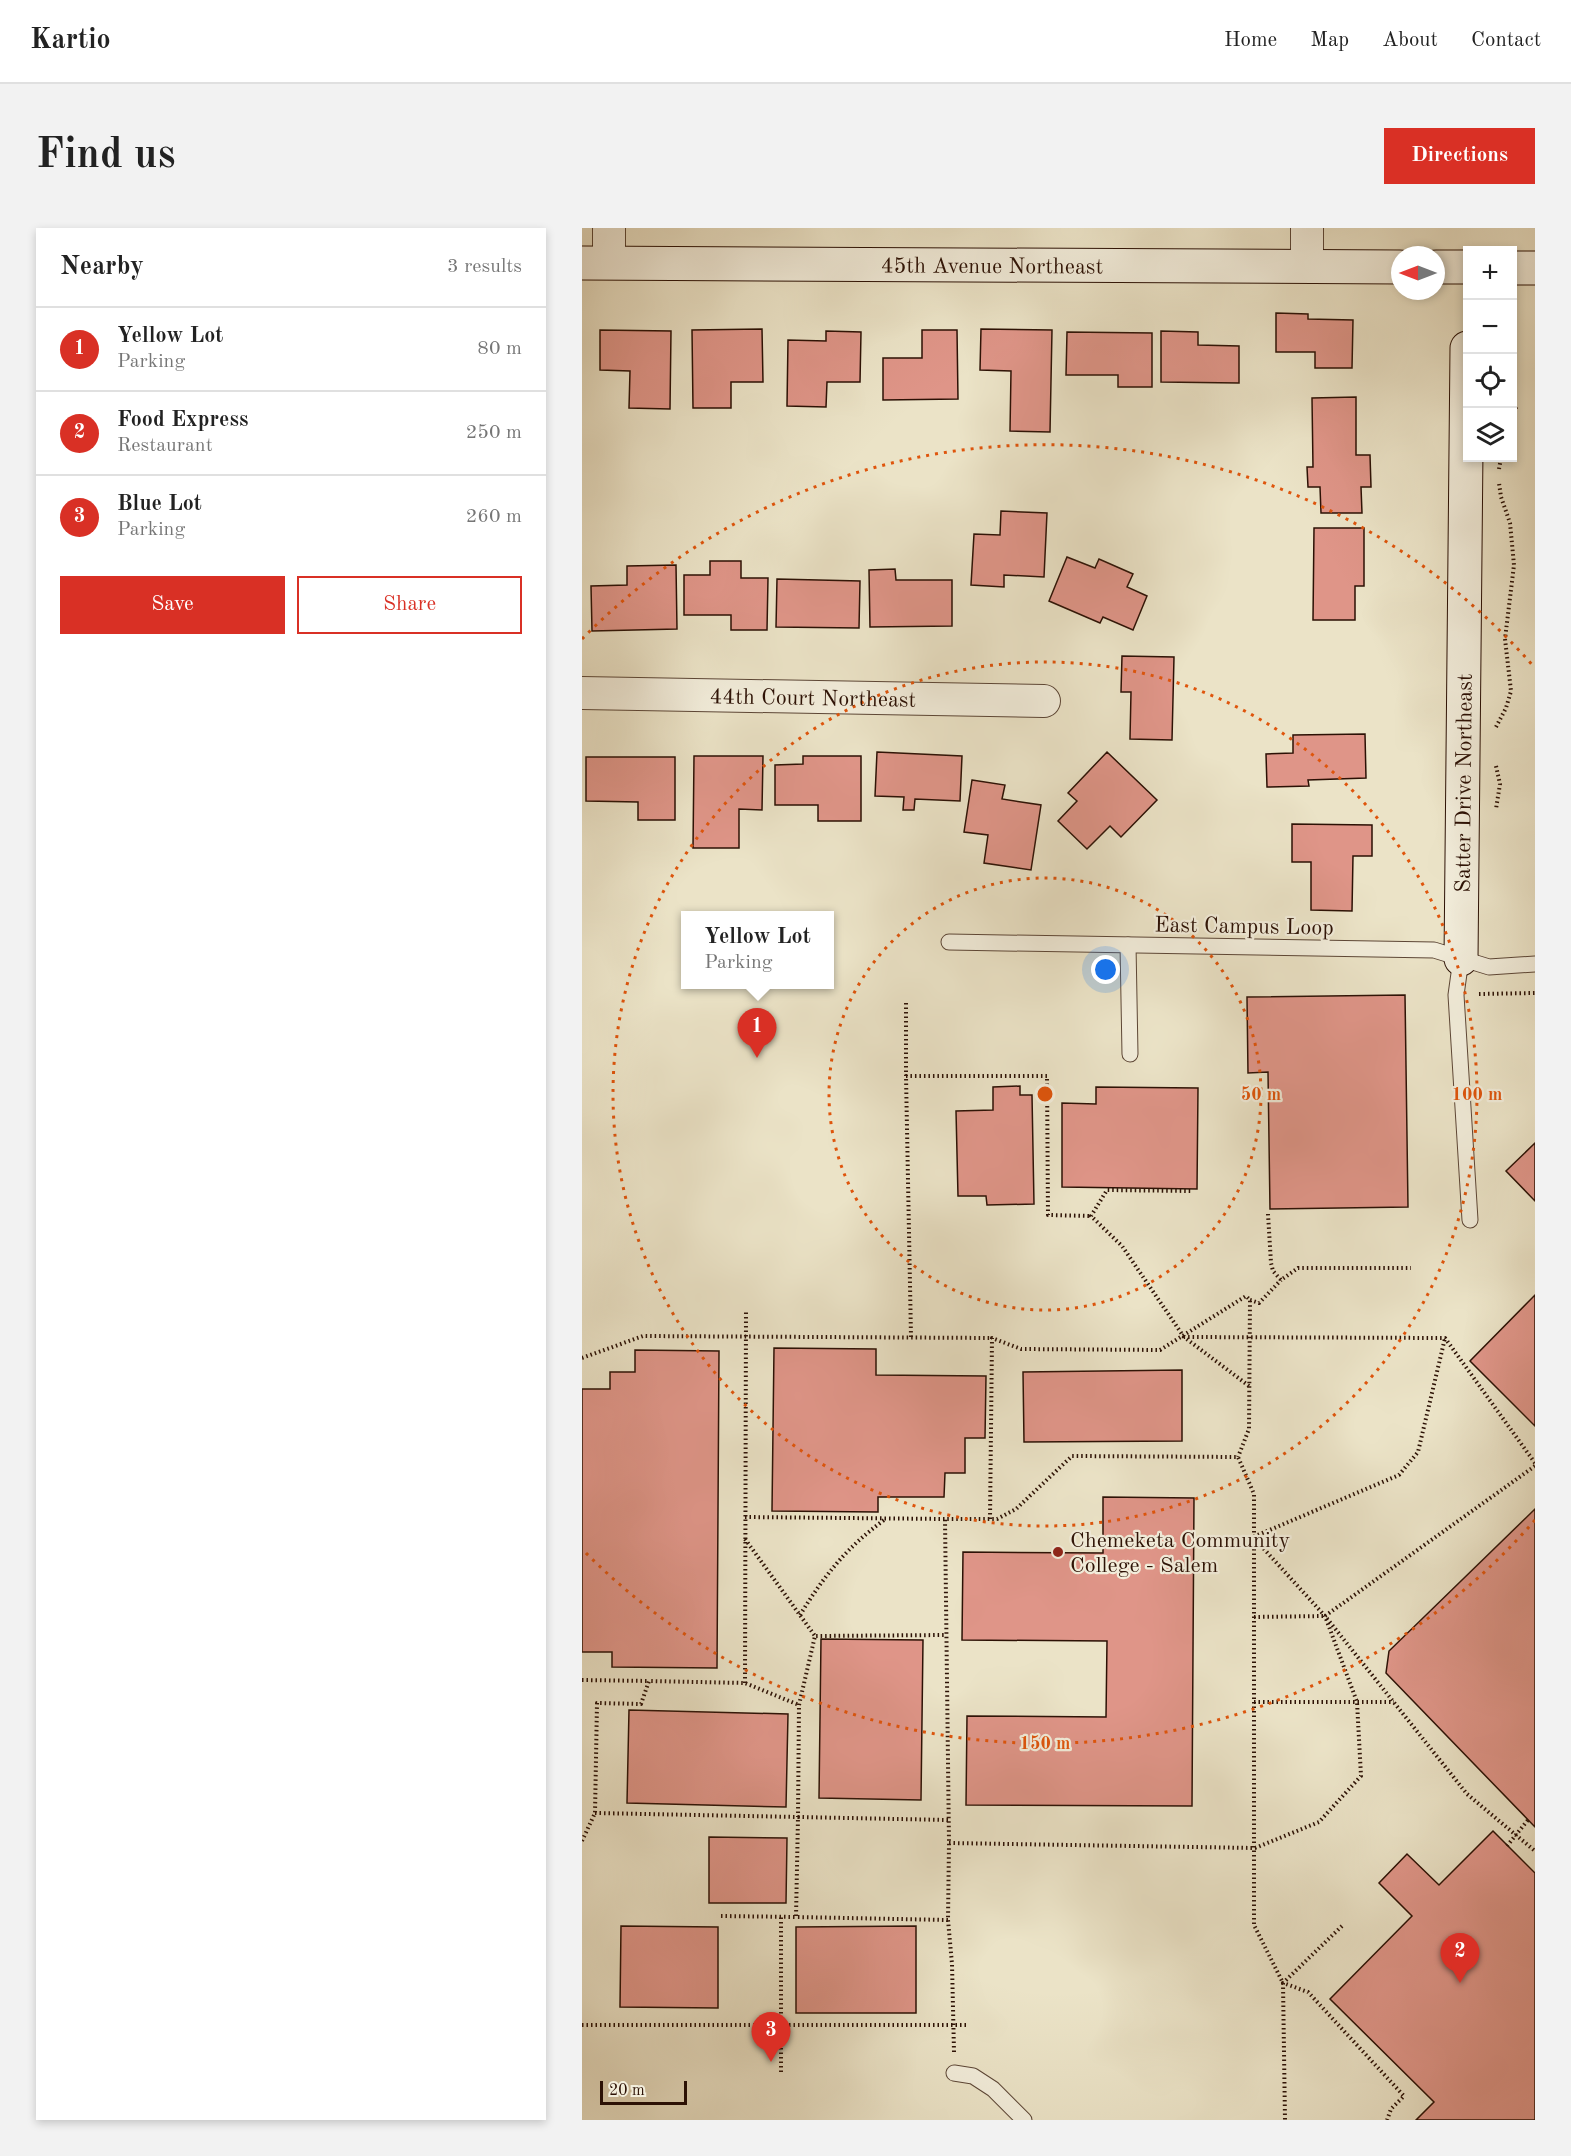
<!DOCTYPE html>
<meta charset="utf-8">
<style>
:root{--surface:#fff;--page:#f2f2f2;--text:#222;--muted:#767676;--line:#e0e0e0;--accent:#d93025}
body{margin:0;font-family:"Old Standard TT",serif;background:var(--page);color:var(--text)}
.controls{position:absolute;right:18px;top:18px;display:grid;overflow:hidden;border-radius:0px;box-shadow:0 3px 9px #0003}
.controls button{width:54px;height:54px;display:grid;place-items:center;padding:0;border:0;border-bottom:2px solid var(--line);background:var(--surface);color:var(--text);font:30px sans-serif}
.compass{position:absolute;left:809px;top:18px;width:54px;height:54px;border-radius:50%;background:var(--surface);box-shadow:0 3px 9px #0003;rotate:270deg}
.scale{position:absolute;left:18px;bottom:15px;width:87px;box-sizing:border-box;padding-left:6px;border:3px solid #2c1105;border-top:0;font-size:16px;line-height:21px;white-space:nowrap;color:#2c1105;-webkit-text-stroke:4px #f2eddb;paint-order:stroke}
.you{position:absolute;left:524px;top:742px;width:21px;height:21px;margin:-15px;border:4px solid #fff;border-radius:50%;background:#1a73e8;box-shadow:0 0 0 9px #1a73e833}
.badge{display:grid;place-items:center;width:39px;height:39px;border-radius:50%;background:var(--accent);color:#fff;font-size:20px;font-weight:700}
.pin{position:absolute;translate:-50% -50px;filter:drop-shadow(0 2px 3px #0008)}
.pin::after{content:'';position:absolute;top:32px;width:21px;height:18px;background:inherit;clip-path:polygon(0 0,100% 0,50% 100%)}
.popup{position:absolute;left:99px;top:683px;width:153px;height:78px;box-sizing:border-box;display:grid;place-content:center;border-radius:0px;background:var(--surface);filter:drop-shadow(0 2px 4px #0005);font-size:20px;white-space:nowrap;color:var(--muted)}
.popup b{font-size:22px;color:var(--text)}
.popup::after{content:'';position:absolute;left:50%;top:100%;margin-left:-12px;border:12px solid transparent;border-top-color:var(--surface)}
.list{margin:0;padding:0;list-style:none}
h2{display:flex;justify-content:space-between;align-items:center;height:78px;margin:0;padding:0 24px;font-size:26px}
h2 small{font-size:20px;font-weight:400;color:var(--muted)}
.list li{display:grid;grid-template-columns:39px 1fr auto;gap:18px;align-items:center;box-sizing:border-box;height:84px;padding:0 24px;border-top:2px solid var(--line)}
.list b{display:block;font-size:22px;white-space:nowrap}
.list p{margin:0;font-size:20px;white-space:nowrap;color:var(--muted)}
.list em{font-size:20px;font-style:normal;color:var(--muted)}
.actions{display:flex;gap:12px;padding:18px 24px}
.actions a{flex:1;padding:14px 0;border:2px solid var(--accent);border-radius:0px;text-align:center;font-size:21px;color:var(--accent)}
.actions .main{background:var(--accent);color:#fff}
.icon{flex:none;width:33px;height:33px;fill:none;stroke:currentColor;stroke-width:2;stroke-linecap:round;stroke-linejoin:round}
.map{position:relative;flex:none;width:953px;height:1892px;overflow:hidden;border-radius:0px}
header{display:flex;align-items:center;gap:36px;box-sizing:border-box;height:84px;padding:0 30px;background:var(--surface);border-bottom:2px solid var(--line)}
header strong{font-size:28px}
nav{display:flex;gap:33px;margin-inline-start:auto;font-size:21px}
.intro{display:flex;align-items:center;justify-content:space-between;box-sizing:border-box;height:144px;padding:0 36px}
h1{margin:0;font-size:42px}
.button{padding:15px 27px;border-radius:0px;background:var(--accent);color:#fff;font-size:21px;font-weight:700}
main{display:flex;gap:36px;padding:0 36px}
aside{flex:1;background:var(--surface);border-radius:0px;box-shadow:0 3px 9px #0003}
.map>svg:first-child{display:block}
</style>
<header>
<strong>Kartio</strong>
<nav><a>Home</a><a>Map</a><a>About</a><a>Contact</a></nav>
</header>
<div class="intro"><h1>Find us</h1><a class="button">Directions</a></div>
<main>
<aside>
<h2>Nearby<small>3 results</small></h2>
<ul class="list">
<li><span class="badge">1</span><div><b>Yellow Lot</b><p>Parking</p></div><em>80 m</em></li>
<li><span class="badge">2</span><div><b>Food Express</b><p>Restaurant</p></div><em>250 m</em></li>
<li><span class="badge">3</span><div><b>Blue Lot</b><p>Parking</p></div><em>260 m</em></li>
</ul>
<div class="actions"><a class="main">Save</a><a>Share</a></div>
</aside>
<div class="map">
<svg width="953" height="1892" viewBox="0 0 953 1892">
<rect width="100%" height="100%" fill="#ebe3c7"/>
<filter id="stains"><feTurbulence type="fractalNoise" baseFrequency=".00333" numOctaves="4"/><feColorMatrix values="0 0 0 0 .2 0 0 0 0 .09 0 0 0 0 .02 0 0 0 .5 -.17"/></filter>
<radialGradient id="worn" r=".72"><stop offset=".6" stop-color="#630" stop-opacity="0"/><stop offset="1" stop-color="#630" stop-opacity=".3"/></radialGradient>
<g fill="#df9588" stroke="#2c1105" stroke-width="1.5">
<path d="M694,85L726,86V91L771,92L770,140H733V124H694Z"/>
<path d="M180,101L181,154H149V180H111L110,102Z"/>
<path d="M399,101L470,102L468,204L428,203L429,143L398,142Z"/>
<path d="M18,102L89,103L88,181L47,180L48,143L18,142Z"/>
<path d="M340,102H375L376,171L301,172V130H340Z"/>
<path d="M244,103L279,104L278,154H245L244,179L205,178L206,112L244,113Z"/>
<path d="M579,103L616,104V117L657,118V155L579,154Z"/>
<path d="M485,104L570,105V159H536V147H484Z"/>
<path d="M774,169V227H788L789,259H779L780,285H739L738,259H726L725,239H731L730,170Z"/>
<path d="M419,283L465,285L462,349L422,347V359L389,357L392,306L418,307Z"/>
<path d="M732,300H782V358H773V392H731Z"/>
<path d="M485,329L513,340L517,331L551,346L545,359L565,368L551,402L521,389L518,395L467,373Z"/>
<path d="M128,333H159V350H186L185,402H149V387H102V347H128Z"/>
<path d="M94,337L95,401L10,403L9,358L45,357V338Z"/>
<path d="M313,341L314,352H370V398L288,399L287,342Z"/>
<path d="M195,351L278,353L277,400L194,399Z"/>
<path d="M540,428L592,429L590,512L548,511L549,464H539Z"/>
<path d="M783,506L784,550L726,552L727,558L685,559L684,526L711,525V507Z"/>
<path d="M295,524L380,528L378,573L333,571L332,582H321L322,569L293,568Z"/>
<path d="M525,524L575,572L539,609L528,598L505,621L476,593L495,573L486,565Z"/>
<path d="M112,528H181L180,582L157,581V620H111Z"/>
<path d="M221,528H279V593H236V577H193V537L221,536Z"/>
<path d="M4,529H93V592H56V574L4,573Z"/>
<path d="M390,552L423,557L420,571L459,577L449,642L402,635L406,607L382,604Z"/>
<path d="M710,596L790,597V628H771L770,683L729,682V634H710Z"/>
<path d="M823,767L826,979L688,981L686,844L666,845L665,769Z"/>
<path d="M438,858V867H450L452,976L405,977L404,968H376L374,883L411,882V859Z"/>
<path d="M514,859L616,860L615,961L480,959V875L514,876Z"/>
<path d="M953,915V973L924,943Z"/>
<path d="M953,1067V1198L888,1133Z"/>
<path d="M192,1120L294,1121V1147L404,1148L403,1210H383V1245H363L362,1269H296V1284L190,1283Z"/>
<path d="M53,1122L137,1123L135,1440L30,1439V1424H0V1161H28V1144H53Z"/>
<path d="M600,1142V1213L442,1214L441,1144Z"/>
<path d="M521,1269L612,1270L610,1578L384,1577L385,1488L524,1489L525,1413L380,1412L381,1324L521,1325Z"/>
<path d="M953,1281V1599L804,1445L807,1423Z"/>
<path d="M239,1411L341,1412L339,1572L237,1570Z"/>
<path d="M47,1482L206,1486L204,1579L45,1575Z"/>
<path d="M911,1603L953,1645V1892H834L852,1874L748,1771L830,1688L797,1655L825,1626L857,1657Z"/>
<path d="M127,1609L205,1610L204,1675H127Z"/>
<path d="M39,1698L136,1699V1780L38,1779Z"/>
<path d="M334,1698V1785H214V1699Z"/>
</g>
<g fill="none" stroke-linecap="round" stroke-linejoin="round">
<defs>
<g id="lane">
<path d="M367,714L852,722L907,739L953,736"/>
<path d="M546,717L548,826"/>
<path d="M879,731L874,767L888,992"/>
<path d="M372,1845L391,1848L411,1861L442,1892"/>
</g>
<g id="street">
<path d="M27,35V0"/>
<path d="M725,38V0"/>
<path id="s1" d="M0,465L462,473"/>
</g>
<g id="secondary">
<path id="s2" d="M0,35L818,39"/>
<path d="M854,39H885"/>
<path d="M930,40H953"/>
<path id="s3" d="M879,731L885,120"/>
</g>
</defs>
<use href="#lane" stroke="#5c4636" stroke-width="17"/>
<use href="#street" stroke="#5c4636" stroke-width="34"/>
<use href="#secondary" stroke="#2c1105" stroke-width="35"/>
<g stroke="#2c1105" stroke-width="4" stroke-dasharray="1.5 3" stroke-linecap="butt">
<path d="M930,171L934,179L930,199"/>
<path d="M917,241L919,230"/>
<path d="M914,499L924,480L929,463L923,411L932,337L928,295L919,269L917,255"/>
<path d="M914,538L918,556L914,581"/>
<path d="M897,766L953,765"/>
<path d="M324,775V848"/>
<path d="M686,986L689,1035L691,1043L699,1052L716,1040H829"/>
<path d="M668,1072L677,1075L699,1052"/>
<path d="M329,1109L324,848H465L466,987L509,988"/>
<path d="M602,1109L540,1018L509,988L525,962L609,963"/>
<path d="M0,1130L61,1108L410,1110"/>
<path d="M667,1158L602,1109L863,1110L953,1235"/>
<path d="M953,1238L743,1388L885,1566L953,1623"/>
<path d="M163,1289L363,1291"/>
<path d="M408,1291L410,1110L439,1121L578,1122L664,1068L668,1072L667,1201L656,1229"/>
<path d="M163,1311L233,1408"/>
<path d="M218,1387C242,1348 264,1320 302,1292"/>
<path d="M672,1389L742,1388"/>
<path d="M0,1452L67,1453"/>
<path d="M163,1455L164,1083"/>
<path d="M672,1474H812"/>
<path d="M13,1585L216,1589L217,1477L233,1408L364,1407"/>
<path d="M366,1592L216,1589L214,1689L366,1692"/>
<path d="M0,1613L13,1585L15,1475L59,1476L67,1453L163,1455L217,1477"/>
<path d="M367,1615L673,1620L737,1594L779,1548L775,1474L743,1388L671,1309L817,1247L836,1224L863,1110"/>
<path d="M139,1688L214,1689"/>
<path d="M760,1698L701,1755L726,1764L822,1868L809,1881L805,1892"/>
<path d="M0,1797H386"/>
<path d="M372,1824L370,1736L366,1692L367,1615L363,1291H415L434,1281L490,1228L656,1229L672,1266V1697L701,1755L703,1892"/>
<path d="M199,1844V1689"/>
</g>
<use href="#lane" stroke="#f2eddb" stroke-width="15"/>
<use href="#street" stroke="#f2eddb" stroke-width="32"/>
<use href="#secondary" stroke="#f2eddb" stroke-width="33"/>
<path stroke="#2c1105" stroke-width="4" stroke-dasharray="1.5 3" stroke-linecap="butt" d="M925,1618L946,1592"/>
</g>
<g fill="none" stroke="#df550c" stroke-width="3" stroke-dasharray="3 6">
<circle cx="463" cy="866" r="216"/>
<circle cx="463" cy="866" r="432"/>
<path d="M953 1292A649 649 0 0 1 0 1321M0 411A649 649 0 0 1 953 440"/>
</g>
<circle fill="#8f2418" stroke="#f2eddb" stroke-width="2" cx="476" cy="1324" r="6"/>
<g text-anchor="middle" stroke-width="4.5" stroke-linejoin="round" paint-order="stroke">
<g font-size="22" fill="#2c1105" stroke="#f2eddb">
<text dy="8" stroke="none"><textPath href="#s2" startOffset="410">45th Avenue Northeast</textPath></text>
<text dy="8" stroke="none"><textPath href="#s1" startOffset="231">44th Court Northeast</textPath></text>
<text dy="8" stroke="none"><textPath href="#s3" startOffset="176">Satter Drive Northeast</textPath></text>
<text transform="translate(662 697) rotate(1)" y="8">East Campus Loop</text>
</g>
<g font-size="22" fill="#2c1105" stroke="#f2eddb" text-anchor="start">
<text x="488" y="1319">Chemeketa Community<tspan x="488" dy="25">College - Salem</tspan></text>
</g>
</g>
<circle cx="463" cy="866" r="9" fill="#df550c" stroke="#f2eddb" stroke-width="3"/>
<g font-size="18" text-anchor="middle" font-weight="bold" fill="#df550c" stroke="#f2eddb" stroke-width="4.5" stroke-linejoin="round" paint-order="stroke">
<text x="679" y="872">50 m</text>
<text x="895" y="872">100 m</text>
<text x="463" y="1521">150 m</text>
</g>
<rect width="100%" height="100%" filter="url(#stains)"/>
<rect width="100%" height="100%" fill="url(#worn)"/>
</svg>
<div class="controls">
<button>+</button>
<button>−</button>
<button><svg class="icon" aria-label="locate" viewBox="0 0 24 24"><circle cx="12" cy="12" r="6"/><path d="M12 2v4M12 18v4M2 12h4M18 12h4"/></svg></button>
<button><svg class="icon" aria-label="layers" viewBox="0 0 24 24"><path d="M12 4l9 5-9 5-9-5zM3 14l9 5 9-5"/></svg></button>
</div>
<svg class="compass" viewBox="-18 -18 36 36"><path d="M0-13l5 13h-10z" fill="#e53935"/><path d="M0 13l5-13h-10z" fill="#767676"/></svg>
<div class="scale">20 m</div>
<div class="you"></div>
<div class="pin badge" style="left:175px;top:830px">1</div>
<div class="popup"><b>Yellow Lot</b>Parking</div>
<div class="pin badge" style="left:878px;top:1755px">2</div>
<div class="pin badge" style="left:189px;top:1834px">3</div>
</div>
</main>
